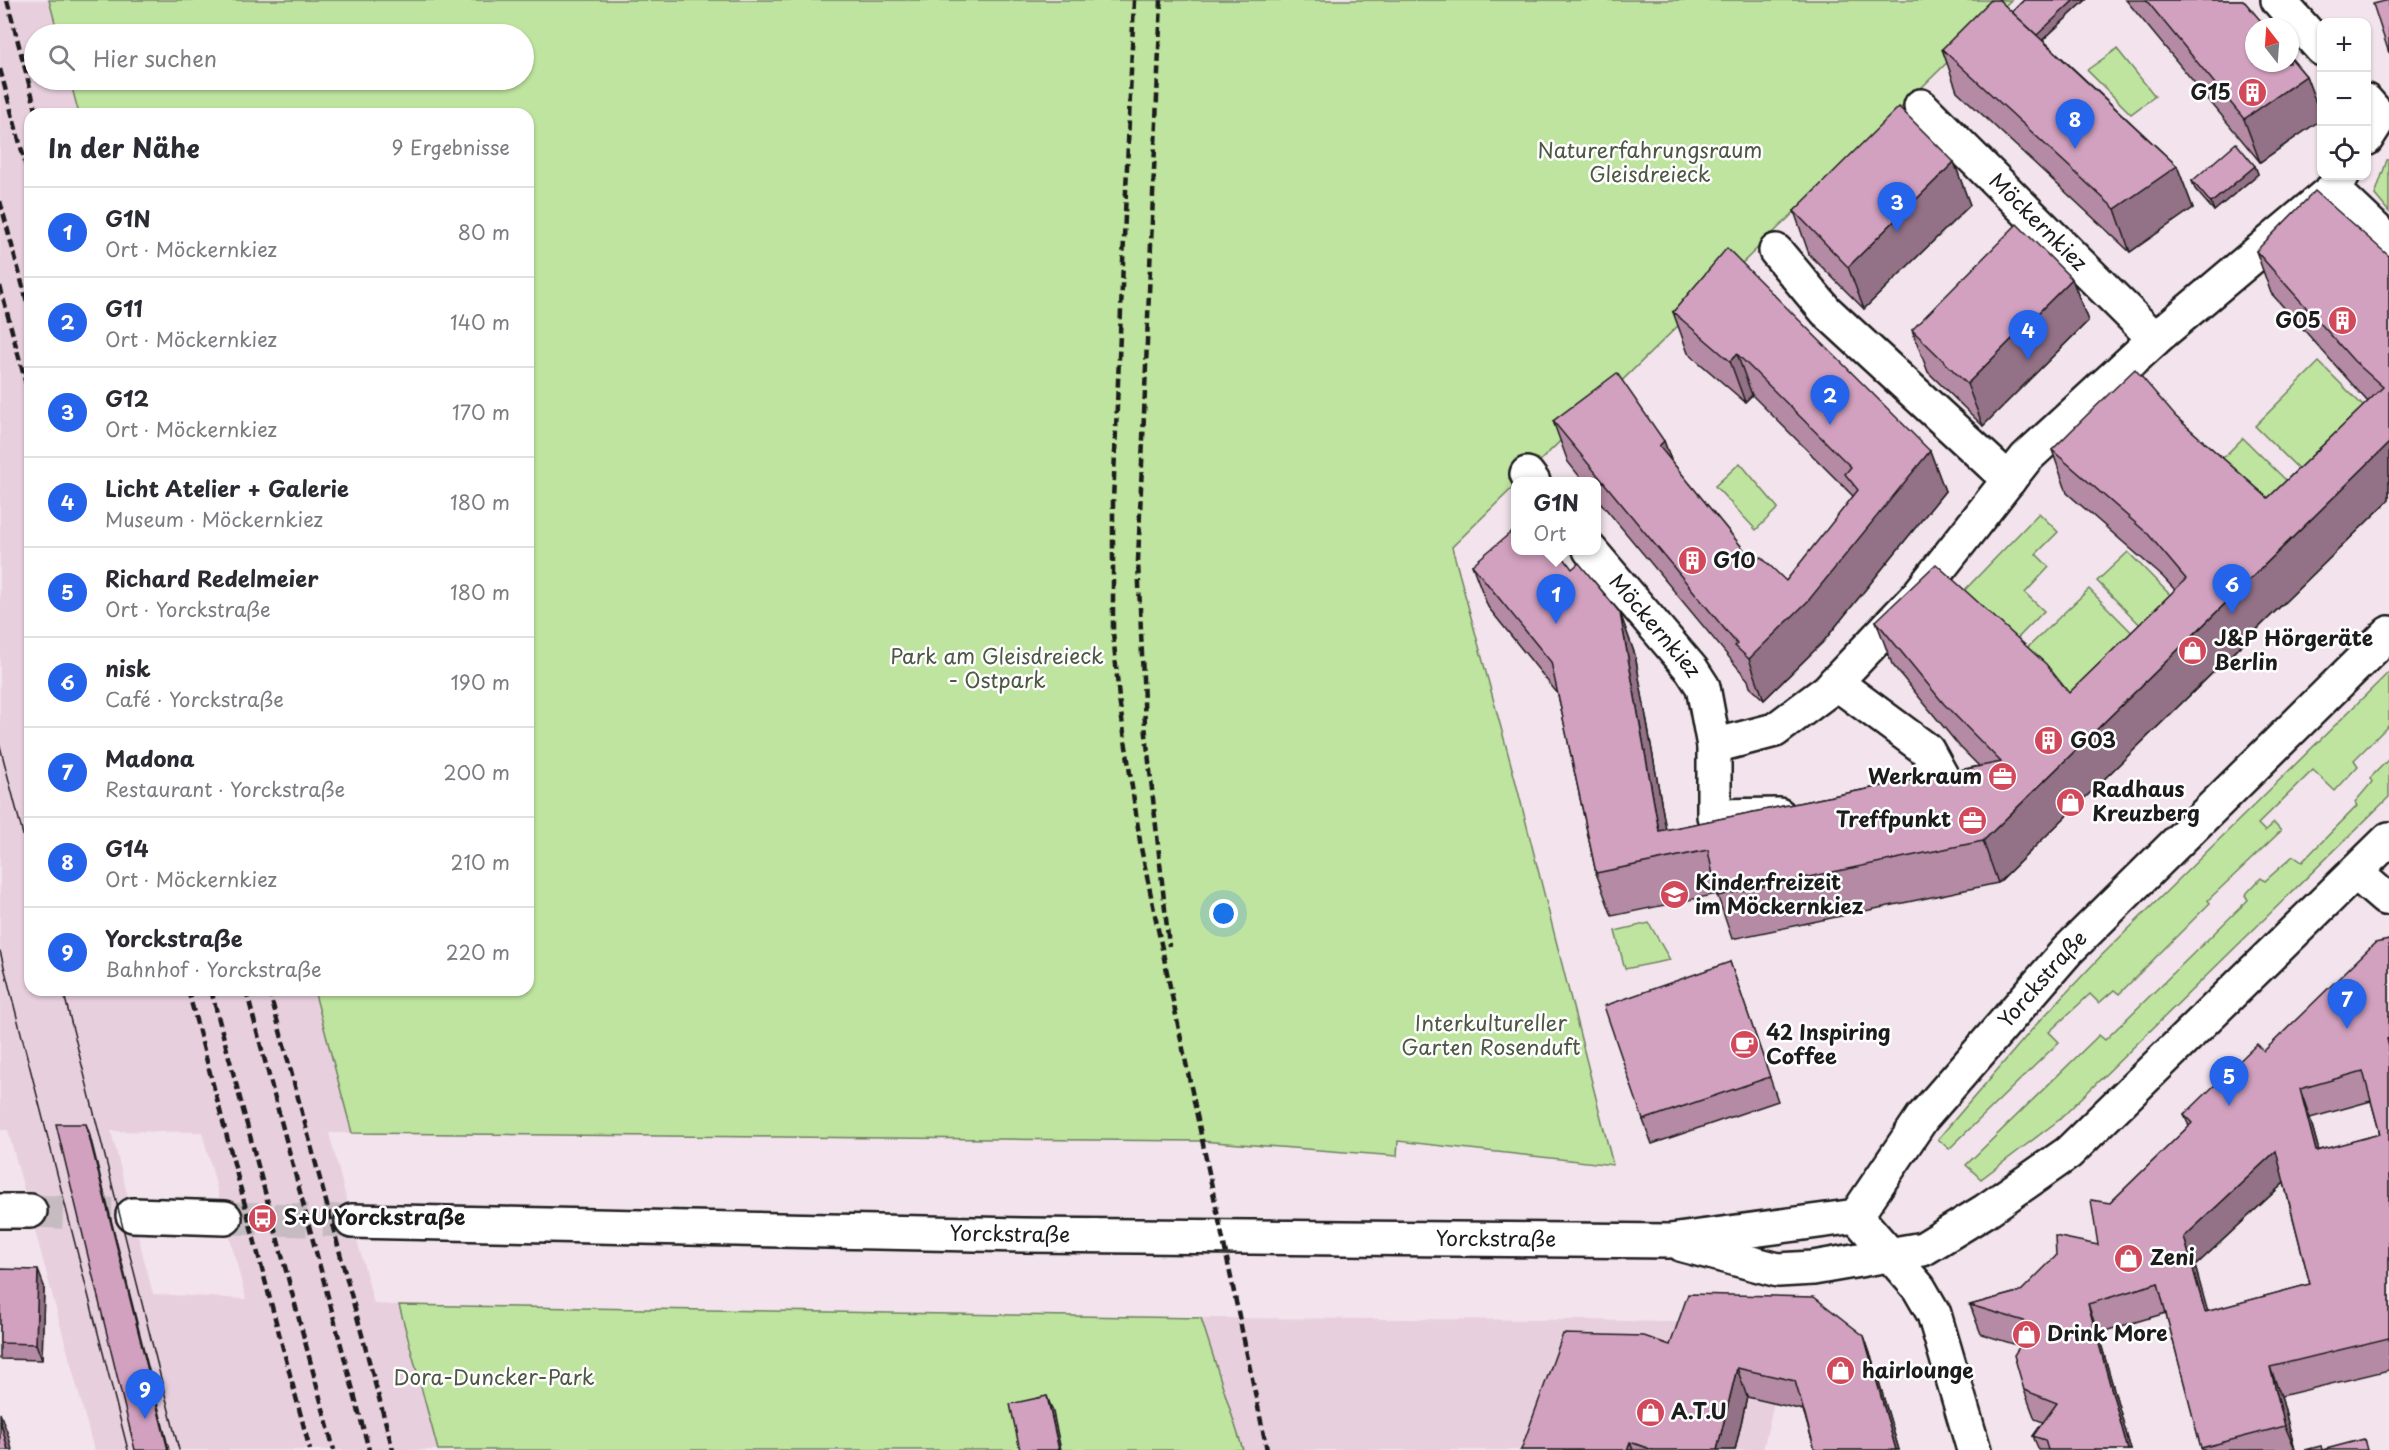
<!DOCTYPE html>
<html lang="de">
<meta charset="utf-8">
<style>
:root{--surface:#fff;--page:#f2f2f3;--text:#2b2b33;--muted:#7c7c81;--line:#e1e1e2;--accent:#2563eb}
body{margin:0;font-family:"Playpen Sans",sans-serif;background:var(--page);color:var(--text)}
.controls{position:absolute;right:18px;top:18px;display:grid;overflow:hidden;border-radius:12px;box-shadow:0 2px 4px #0004}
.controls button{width:54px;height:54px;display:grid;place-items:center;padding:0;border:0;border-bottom:2px solid var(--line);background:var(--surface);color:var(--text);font:30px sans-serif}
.compass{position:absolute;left:2245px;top:18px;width:54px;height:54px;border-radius:50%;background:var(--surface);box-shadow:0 2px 4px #0004;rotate:343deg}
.you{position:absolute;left:1224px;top:914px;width:21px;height:21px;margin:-15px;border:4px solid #fff;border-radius:50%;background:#1a73e8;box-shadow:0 0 0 9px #1a73e833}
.badge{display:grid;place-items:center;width:39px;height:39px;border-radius:50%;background:var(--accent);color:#fff;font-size:20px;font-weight:700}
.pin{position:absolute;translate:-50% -50px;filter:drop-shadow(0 2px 3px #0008)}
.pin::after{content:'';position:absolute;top:32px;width:21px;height:18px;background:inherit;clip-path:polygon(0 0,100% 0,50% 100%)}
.popup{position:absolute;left:1511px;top:477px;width:90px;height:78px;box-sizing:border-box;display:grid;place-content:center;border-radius:12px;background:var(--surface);filter:drop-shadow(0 2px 4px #0005);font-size:20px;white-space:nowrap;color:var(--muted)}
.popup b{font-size:22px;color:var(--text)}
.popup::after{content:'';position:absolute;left:50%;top:100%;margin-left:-12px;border:12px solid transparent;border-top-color:var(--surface)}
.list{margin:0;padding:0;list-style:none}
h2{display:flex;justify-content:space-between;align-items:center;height:78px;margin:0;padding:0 24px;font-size:26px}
h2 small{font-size:20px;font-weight:400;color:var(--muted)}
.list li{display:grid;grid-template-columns:39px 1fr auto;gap:18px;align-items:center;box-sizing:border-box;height:90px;padding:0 24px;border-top:2px solid var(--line)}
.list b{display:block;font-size:22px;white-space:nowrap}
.list p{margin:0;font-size:20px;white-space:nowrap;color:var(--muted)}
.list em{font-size:20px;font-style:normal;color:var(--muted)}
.icon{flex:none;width:33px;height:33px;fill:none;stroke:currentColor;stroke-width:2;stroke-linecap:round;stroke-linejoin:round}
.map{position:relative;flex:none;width:2389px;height:1450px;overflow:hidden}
.search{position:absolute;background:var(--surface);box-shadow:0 2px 4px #0004;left:24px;top:24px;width:510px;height:66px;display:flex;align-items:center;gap:15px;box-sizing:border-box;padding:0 21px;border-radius:33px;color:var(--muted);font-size:22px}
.panel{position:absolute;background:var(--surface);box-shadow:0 2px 4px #0004;left:24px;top:108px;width:510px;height:888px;border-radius:18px}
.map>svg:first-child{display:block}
</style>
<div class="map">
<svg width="2389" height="1450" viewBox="0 0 2389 1450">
<rect width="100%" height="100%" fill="#f2e3ec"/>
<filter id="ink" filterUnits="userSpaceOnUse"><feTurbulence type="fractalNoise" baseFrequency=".0167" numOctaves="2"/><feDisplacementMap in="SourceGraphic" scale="12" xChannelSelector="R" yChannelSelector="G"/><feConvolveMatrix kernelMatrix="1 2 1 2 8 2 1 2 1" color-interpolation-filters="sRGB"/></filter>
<g filter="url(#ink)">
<g fill="#e8cfde" fill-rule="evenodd">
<path d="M0,0H49L58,34H34V80H70L79,114H30V990H314L352,1133H329L374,1304L399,1305L438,1450H94L8,1130H0ZM111,1131L202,1132L246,1299L153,1294Z"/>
<path d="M1201,1318L1588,1320L1792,1325L1763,1450H1243Z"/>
</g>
<g fill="#bee49f" stroke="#6d805e" stroke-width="1.5">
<path d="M49,0H2011L1452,547L1516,783L1613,1165L1398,1141L1397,1156L1201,1141L352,1133L314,990H528V114H79L70,80H524V34H58Z"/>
<path d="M2117,49L2155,96L2131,114L2087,70Z"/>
<path d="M2387,160H2389V212L2375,195Z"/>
<path d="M2319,362L2380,423L2316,486L2255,426Z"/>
<path d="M2243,438L2299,493L2269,523L2213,468Z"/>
<path d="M1740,463L1778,508L1756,530L1715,486Z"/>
<path d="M2039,513L2058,532L2036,554L2049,567L2025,593L2044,611L2010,646L1958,597Z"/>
<path d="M2128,552L2183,608L2152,637L2097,581Z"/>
<path d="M2089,589L2149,650L2084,713L2024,651Z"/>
<path d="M2389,672V725L2354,760L2358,766L2335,791L2313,770L2258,824L2265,831L2274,823L2281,831L2208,900L2210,903L2119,994L2114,990L2099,1003L2090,994L2049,1032L2059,1042L1949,1149L1938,1139L2035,1026L2101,956Z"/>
<path d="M2389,759V797L2059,1120L1981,1179L1966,1165L2099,1035L2105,1040L2248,900L2245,895L2261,878L2265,881L2293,856L2302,862L2357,806L2355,802L2372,782L2370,778Z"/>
<path d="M1649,923L1670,960L1625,969L1615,931Z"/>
<path d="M399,1305L1201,1318L1243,1450H438Z"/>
</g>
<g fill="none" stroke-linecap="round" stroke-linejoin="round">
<g stroke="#c7bbc2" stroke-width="33" stroke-dasharray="33 16" stroke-linecap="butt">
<path d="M30,1211L133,1215"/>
<path d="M225,1218L352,1221"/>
</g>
<defs>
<g id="minor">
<path d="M2278,0L2322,49"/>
<path d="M2366,101L2380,117L2366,139"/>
<path id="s1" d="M1921,106L2155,339"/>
<path d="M2333,189L2389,242"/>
<path d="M1776,251L1826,311L2009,480"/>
<path d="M1527,474L1533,482"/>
<path id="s2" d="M1590,550L1692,670L1703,687L1714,746L1775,730L1827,691L1919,594L2026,458L2155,339L2333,189L2342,176"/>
<path d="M1835,682L1927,750L1954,799L1937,802"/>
<path d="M1714,746V816L1779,815"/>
<path d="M2356,873L2385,898L2389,897"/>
</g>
<g id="secondary">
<path d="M0,1211H30"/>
<path d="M133,1215L225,1218"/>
<path d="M1856,1216L1919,1288L1934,1314L1974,1450"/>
<path id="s3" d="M352,1221L1023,1235L1670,1241L1856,1216L1922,1118L2067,951L2389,633"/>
<path d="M1683,1245L1778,1270L1813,1268L1923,1249L1985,1211L2068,1153L2389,839"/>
</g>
</defs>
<use href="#minor" stroke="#1c1c1c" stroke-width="38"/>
<use href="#secondary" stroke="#1c1c1c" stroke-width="38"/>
<use href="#minor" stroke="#fff" stroke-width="33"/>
<use href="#secondary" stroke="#fff" stroke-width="33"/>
<g stroke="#1c1c1c" stroke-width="1.5">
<path d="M0,746L30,862"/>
<path d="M0,951L128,1450"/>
<path d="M63,990L179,1450"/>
</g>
<g stroke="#1c1c1c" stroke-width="4.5" stroke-dasharray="9 4.5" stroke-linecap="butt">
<path d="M7,0L37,114"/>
<path d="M1134,0L1113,501V632L1119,699L1141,848L1267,1450"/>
<path d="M1161,0L1138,561L1145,725L1169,946"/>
<path d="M0,69L30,181"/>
<path d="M0,201L30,313"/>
<path d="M0,286L30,399"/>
<path d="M188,990L310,1450"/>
<path d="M211,990L334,1450"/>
<path d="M246,990L369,1450"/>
<path d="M269,990L393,1450"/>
</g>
</g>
<g fill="#b58aa4" stroke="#1c1c1c" stroke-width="1.5" fill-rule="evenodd">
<path d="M2024,0H2086L2043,40L2177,166L2193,208L2130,252L1957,91L1942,49L2012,12Z"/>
<path d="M2126,0H2243L2306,76L2322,119L2260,162Z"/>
<path d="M1954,162L1970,205L1864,309L1809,254L1794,211Z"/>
<path d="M2255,166L2258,174L2214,211L2195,189L2192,181Z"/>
<path d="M2256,251L2389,256V500L1998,883L1732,939L1717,894L1612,916L1596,873L1558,694L1488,607L1472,565L1572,569L1620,613L1635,655L1666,830L1979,766L1960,747L1892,664L1876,621L2069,693L2175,590L2163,577L2067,493L2052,450L2176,417L2268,498L2368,402L2271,293Z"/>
<path d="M2072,279L2088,321L1983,426L1928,372L1912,330Z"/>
<path d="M1673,312L1930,451L1945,491L1823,642L1764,700L1750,687L1748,680L1596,497V482H1584L1568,462L1553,421L1664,441L1672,462L1754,562L1786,581L1853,497L1852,495L1752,395L1745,402L1688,353Z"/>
<path d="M2389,940V1370L2281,1396L2295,1450H2202L2166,1313L2098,1333L2131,1450H2039L2033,1436L2043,1422L2035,1419L2024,1390L2020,1346L1981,1334L1970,1305L2021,1291L2098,1245L2110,1203L2189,1126L2184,1115L2264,1051ZM2371,1101L2380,1134L2319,1151L2310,1118ZM2284,1183L2310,1284L2207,1312L2195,1266Z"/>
<path d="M1730,962L1778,1101L1652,1144L1643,1120Z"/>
<path d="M0,1269L44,1286L42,1360L0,1359Z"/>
<path d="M1864,1336L1874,1365L1899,1450H1815L1803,1410L1747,1397L1735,1450H1521L1670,1345Z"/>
</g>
<g fill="#937186" stroke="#1c1c1c" stroke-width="1.5">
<path d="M2074,0H2086L2037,45L2034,37Z"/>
<path d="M2306,76L2322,119L2260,162L2244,119Z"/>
<path d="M1954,162L1970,205L1864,309L1848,267Z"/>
<path d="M2177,166L2193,208L2130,252L2115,209Z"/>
<path d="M2255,166L2258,174L2214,211L2211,203Z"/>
<path d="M2072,279L2088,321L1983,426L1967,384Z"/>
<path d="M1737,354L1752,395L1745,402L1730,361Z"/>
<path d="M1664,441L1679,482L1659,446Z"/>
<path d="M2389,443V500L1998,883L1983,841Z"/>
<path d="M1930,451L1945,491L1823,642L1764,700L1749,659Z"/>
<path d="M1620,613L1635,655L1671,858L1659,831Z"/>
<path d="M2300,1089L2310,1118L2327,1181L2316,1151Z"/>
<path d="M86,1124L89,1132L169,1450H168Z"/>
<path d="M2276,1151L2287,1180L2195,1266L2216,1341L2205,1312L2184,1237Z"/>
<path d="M38,1270L44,1286L42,1360L36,1344Z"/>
<path d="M2088,1304L2098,1333L2131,1450H2128Z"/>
<path d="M1864,1336L1874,1365L1899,1450H1896Z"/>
<path d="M2270,1367L2281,1396L2295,1450L2285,1426Z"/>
<path d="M1737,1368L1747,1397L1735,1450H1717Z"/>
<path d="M1047,1396L1053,1412L1061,1450H1059Z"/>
<path d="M0,1413L9,1437L12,1450H8L0,1420Z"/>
<path d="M1630,1442L1633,1450H1627Z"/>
</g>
<g fill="#d2a1bf" stroke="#1c1c1c" stroke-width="1.5" fill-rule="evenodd">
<path d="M1991,0H1999L2177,166L2115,209L1942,49Z"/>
<path d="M2024,0H2074L2037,35L2012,12Z"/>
<path d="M2146,0H2243L2266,27H2254V63H2290V57L2306,76L2244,119Z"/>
<path d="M2389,0V53L2373,4Z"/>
<path d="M1899,107L1954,162L1848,267L1794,211Z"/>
<path d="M2236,143L2255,166L2211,203L2192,181Z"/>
<path d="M2315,191L2389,256V443L1983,841L1717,896L1708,850L1596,873L1551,662L1472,565L1515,529V550H1558L1572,569L1579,563L1620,613L1659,831L2001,762L1944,704L1876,621L1936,564L2046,664L2069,693L2186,579L2148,534L2052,450L2087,415L2135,369L2176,417L2268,498L2383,387L2354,361L2256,251Z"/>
<path d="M2017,224L2072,279L1967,384L1912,330Z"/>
<path d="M1727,248L1930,451L1808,601L1749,659L1735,646L1737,644L1553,421L1617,373L1664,441L1659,446L1754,562L1761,557L1786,581L1858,490L1845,474L1851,467L1737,354L1730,361L1673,312Z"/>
<path d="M2389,940V1038L2387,1039L2389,1047V1338L2270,1367L2285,1426L2201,1448L2158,1283L2088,1304L2128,1450H2048L2045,1440L2033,1436L2057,1403L2024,1390L2014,1355L2034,1324L1970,1305L2021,1291L2056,1256L2055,1236L2098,1245L2091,1200L2110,1203L2192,1123L2184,1115L2257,1044L2264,1051L2375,943ZM2363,1071L2380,1134L2316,1151L2300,1089ZM2276,1151L2310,1284L2205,1312L2184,1237Z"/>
<path d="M1730,962L1770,1077L1643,1120L1604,1006Z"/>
<path d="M56,1124H86L168,1450H135Z"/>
<path d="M0,1269L38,1270L36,1344L0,1343Z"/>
<path d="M1688,1294L1814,1297L1864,1336L1896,1450H1815L1795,1381L1737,1368L1717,1450H1653L1630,1442L1627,1450H1521L1563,1334L1644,1336L1670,1345Z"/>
<path d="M1047,1396L1059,1450H1020L1010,1404Z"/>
<path d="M0,1420L8,1450H0Z"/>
<path d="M2364,1439L2367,1450H2305L2321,1446L2322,1450Z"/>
</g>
</g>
<defs>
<symbol id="building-disc" viewBox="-11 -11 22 22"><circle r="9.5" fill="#d1495b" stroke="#fff"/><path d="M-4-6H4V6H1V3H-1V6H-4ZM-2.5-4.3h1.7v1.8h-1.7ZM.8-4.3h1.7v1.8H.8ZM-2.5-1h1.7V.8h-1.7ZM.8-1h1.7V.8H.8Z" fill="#fff"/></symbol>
<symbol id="shop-disc" viewBox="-11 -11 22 22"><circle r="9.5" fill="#d1495b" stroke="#fff"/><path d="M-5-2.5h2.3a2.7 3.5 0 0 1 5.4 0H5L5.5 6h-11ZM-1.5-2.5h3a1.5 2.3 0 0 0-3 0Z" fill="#fff"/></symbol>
<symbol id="office-disc" viewBox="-11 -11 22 22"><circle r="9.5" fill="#d1495b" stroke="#fff"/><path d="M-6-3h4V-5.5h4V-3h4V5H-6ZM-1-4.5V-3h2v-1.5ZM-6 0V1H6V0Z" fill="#fff"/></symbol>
<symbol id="school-disc" viewBox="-11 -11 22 22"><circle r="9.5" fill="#d1495b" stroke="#fff"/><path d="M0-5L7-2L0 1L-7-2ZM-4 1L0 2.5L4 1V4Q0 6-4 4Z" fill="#fff"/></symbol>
<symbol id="cafe-disc" viewBox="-11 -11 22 22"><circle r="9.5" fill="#d1495b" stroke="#fff"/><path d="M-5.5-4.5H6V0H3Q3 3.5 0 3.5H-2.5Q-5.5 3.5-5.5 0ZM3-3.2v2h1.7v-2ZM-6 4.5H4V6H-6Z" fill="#fff"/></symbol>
<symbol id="bus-disc" viewBox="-11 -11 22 22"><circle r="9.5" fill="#d1495b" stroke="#fff"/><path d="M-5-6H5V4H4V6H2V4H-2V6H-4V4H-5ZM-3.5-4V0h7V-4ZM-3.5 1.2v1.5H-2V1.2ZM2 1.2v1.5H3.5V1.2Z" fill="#fff"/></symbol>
</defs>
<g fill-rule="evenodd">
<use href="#building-disc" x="2236" y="76" width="33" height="33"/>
<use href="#building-disc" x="2326" y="304" width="33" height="33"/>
<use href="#building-disc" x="1676" y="544" width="33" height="33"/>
<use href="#shop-disc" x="2176" y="634" width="33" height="33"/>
<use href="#building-disc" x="2032" y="724" width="33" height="33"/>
<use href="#office-disc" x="1986" y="760" width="33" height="33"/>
<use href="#shop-disc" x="2054" y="786" width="33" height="33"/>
<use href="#office-disc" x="1956" y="804" width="33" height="33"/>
<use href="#school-disc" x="1658" y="878" width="33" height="33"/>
<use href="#cafe-disc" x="1728" y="1028" width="33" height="33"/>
<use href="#bus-disc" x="246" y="1202" width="33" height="33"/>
<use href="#shop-disc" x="2112" y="1242" width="33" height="33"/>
<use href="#shop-disc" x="2010" y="1318" width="33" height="33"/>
<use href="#shop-disc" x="1824" y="1354" width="33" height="33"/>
<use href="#shop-disc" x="1634" y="1396" width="33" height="33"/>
</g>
<g text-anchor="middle" stroke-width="5" stroke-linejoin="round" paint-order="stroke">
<g font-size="21" font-weight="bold" fill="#1c1c1c" stroke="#fff" text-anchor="start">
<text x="2231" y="100" text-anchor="end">G15</text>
<text x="2321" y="328" text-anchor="end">G05</text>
<text x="1713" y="568">G10</text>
<text x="2214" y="646">J&amp;P Hörgeräte<tspan x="2214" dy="24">Berlin</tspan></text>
<text x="2070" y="748">G03</text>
<text x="1982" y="784" text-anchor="end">Werkraum</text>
<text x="2092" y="797">Radhaus<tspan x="2092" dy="24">Kreuzberg</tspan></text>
<text x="1951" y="827" text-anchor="end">Treffpunkt</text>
<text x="1695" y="890">Kinderfreizeit<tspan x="1695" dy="24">im Möckernkiez</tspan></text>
<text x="1766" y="1040">42 Inspiring<tspan x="1766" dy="24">Coffee</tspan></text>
<text x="284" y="1225">S+U Yorckstraße</text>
<text x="2150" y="1265">Zeni</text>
<text x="2047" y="1341">Drink More</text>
<text x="1862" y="1378">hairlounge</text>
<text x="1671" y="1419">A.T.U</text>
</g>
<g font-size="21" fill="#4d5843" stroke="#fff">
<text x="1650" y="158">Naturerfahrungsraum<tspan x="1650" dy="24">Gleisdreieck</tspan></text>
<text x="997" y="664">Park am Gleisdreieck<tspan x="997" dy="24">- Ostpark</tspan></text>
<text x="1491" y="1031">Interkultureller<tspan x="1491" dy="24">Garten Rosenduft</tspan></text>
<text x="494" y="1385">Dora-Duncker-Park</text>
</g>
<g font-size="21" fill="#1c1c1c" stroke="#fff">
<text dy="7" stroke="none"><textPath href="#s1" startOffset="165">Möckernkiez</textPath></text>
<text dy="7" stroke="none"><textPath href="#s2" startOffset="100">Möckernkiez</textPath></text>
<text dy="7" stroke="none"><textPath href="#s3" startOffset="1808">Yorckstraße</textPath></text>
<text dy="7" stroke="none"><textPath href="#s3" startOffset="658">Yorckstraße</textPath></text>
<text dy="7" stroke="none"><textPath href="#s3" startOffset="1144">Yorckstraße</textPath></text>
</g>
</g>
</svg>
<div class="controls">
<button>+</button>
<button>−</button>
<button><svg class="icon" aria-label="locate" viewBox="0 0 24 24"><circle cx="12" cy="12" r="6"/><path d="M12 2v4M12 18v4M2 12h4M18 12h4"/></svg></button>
</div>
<svg class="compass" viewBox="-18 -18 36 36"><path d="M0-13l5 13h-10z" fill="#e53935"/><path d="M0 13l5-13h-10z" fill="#7c7c81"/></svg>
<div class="you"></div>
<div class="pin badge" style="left:1556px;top:624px">1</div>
<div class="popup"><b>G1N</b>Ort</div>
<div class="pin badge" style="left:1830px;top:425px">2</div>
<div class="pin badge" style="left:1897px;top:232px">3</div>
<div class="pin badge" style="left:2028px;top:360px">4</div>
<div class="pin badge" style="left:2229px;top:1106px">5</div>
<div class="pin badge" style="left:2232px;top:614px">6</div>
<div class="pin badge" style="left:2347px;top:1029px">7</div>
<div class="pin badge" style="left:2075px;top:149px">8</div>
<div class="pin badge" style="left:145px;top:1419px">9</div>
<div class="search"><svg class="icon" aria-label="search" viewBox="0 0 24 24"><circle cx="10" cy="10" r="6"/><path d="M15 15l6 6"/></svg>Hier suchen</div>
<section class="panel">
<h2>In der Nähe<small>9 Ergebnisse</small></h2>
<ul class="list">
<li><span class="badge">1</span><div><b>G1N</b><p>Ort · Möckernkiez</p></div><em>80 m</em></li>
<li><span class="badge">2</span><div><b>G11</b><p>Ort · Möckernkiez</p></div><em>140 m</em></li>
<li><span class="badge">3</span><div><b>G12</b><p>Ort · Möckernkiez</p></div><em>170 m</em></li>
<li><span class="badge">4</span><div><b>Licht Atelier + Galerie</b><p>Museum · Möckernkiez</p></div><em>180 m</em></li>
<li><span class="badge">5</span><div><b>Richard Redelmeier</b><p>Ort · Yorckstraße</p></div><em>180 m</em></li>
<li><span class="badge">6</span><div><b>nisk</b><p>Café · Yorckstraße</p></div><em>190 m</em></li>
<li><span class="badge">7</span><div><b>Madona</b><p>Restaurant · Yorckstraße</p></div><em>200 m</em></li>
<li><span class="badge">8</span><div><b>G14</b><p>Ort · Möckernkiez</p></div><em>210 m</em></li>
<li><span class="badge">9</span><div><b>Yorckstraße</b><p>Bahnhof · Yorckstraße</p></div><em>220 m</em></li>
</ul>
</section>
</div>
